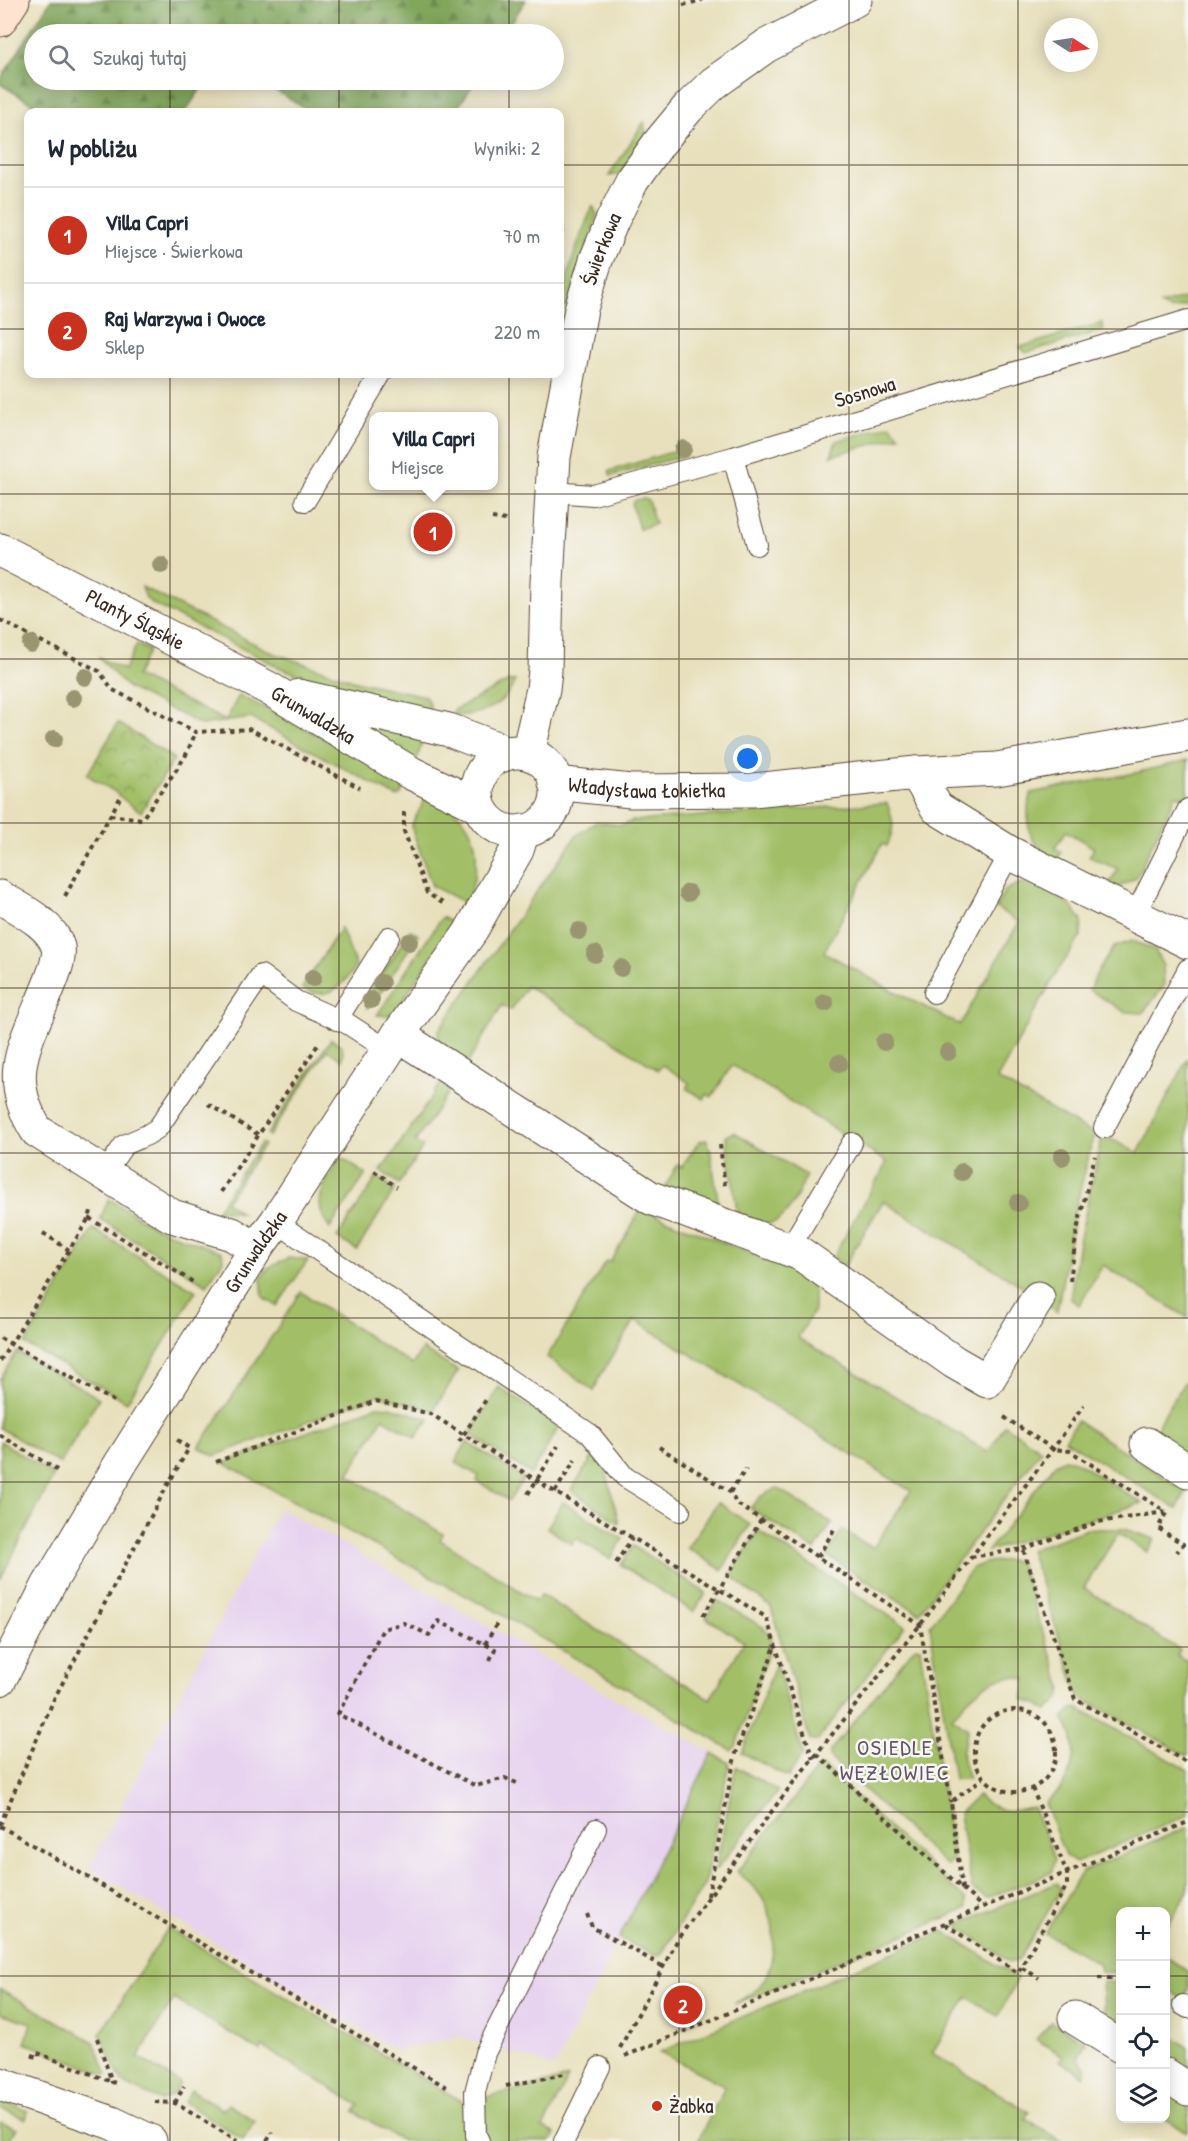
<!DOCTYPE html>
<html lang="pl">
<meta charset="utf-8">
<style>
:root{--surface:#fff;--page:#f6f6f7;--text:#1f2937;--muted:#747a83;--line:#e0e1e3;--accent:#c8321e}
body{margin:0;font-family:"Patrick Hand",sans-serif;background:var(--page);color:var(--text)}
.controls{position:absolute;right:18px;bottom:18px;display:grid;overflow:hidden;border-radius:12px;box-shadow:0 3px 15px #0003}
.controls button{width:54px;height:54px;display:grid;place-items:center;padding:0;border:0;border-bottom:2px solid var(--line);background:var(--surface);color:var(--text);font:30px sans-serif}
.compass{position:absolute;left:1044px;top:18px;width:54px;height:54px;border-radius:50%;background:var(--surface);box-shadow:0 3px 15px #0003;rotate:102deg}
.you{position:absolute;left:748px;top:759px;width:21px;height:21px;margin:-15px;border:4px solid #fff;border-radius:50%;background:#1a73e8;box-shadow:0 0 0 9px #1a73e833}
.badge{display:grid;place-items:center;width:39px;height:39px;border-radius:50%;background:var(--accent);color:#fff;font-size:20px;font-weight:700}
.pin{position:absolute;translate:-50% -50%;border:3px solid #fff;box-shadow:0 2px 6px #0006}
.popup{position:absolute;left:369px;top:412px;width:129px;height:78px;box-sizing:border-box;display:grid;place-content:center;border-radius:12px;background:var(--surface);filter:drop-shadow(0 2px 4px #0005);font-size:20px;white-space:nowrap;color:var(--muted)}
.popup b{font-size:22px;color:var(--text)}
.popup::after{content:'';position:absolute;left:50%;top:100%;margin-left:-12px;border:12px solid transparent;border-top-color:var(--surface)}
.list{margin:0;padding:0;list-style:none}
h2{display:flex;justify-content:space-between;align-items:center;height:78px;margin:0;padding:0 24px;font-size:26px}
h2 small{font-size:20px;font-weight:400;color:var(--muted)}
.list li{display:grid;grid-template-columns:39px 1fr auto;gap:18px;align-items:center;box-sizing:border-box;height:96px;padding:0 24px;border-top:2px solid var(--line)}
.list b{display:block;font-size:22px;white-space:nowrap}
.list p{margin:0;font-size:20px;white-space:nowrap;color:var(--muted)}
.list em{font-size:20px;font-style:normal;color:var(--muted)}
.icon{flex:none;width:33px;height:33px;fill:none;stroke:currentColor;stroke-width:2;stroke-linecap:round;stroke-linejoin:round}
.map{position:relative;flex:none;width:1188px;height:2141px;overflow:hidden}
.search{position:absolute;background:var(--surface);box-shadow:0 3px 15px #0003;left:24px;top:24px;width:540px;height:66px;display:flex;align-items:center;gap:15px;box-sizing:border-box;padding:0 21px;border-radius:33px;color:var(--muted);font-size:22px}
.panel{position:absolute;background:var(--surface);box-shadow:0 3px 15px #0003;left:24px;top:108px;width:540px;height:270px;border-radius:12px}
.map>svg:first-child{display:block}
</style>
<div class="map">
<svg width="1188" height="2141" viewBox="0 0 1188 2141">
<defs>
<pattern id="forest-firs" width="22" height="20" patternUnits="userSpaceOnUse" patternTransform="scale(1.5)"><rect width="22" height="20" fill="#81a65c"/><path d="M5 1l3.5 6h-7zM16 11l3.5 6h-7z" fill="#6b874b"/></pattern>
<pattern id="park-crowns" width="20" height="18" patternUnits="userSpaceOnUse" patternTransform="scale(1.5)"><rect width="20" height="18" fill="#a2bf67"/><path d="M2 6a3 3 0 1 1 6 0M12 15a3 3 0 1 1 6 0" fill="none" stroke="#859b54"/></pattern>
</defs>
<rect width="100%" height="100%" fill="#f6f6f2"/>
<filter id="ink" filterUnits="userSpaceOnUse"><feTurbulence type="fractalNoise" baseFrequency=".0167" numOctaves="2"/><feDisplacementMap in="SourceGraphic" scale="12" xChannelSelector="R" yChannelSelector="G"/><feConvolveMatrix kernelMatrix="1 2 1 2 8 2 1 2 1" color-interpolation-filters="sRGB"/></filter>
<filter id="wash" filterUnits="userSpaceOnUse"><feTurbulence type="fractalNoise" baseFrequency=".008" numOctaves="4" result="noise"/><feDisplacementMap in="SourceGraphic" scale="24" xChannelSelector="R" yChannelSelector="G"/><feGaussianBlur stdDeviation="1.35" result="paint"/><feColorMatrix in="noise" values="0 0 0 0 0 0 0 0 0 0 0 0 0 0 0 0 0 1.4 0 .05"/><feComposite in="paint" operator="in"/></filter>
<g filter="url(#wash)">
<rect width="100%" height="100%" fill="#e8e0bc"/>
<path fill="#e7d2ef" d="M279,1508L712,1753L555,2067L458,2036L398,2051L89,1868Z"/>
<g fill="#a2bf67" stroke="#6e7442" stroke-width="1.5">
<path d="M644,122L646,134L620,174L609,176Z"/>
<path d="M593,206L597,215L567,306L560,309C567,274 578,239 593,206Z"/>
<path d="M1188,297V305L1170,310L1160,305Z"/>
<path d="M1102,323L1104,330L1026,353L1020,347Z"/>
<path d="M890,425L900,436L831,456L836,441Z"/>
<path d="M688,447L686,455L611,476L609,471Z"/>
<path d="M643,498L648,500L655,524L639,529L632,505L633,501Z"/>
<path d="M142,587L273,653L359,682L425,696L430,705L429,713L302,676L281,668L153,604L146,598Z"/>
<path d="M137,644L149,650L136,676L226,721L239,695L344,748L407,783L401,795L397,797L251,718L201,725L128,688L98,657L124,670Z"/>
<path d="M509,681H515C504,707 479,716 452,716L454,710Z"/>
<path d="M330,710L424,737L416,762Z"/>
<path d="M1188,760V798L1176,795L1136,878L1117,888L1107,887L1118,869L1089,857L1094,848L1066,831L1055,848L1061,852L1058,859C1035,846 1027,841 1028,813C1028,806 1028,800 1031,793L1135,773Z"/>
<path d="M428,794C438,800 451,806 459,815C483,838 479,876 465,903L432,886L411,826Z"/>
<path d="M887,803C894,822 895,827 887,846L882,844L824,952L886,987L960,1025L1019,922L996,908L1004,891L1020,883L1037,884L1070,905L1082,920L1081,936L1057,972L997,1079L1094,1134L1074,1215L1057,1312L1022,1286L883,1201L844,1267L833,1257L887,1162L732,1065L712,1097L707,1094L704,1099L687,1089L689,1083L663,1065L658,1070L527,986L511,1010L502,1005L468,1063L437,1044L439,1030L576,836L596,822L623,825L632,821Z"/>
<path d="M442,917L453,924L395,1012L388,1016L377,1015Z"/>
<path d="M341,928L356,966C343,987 328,1002 302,988Z"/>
<path d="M410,930L418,935L373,1004L367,1008V998Z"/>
<path d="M1133,941L1155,950L1163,966L1164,986L1143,1013L1125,1012L1089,990L1099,969L1114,947Z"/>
<path d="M331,1039L342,1046L343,1053L342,1060L327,1050L269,1136L267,1134Z"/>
<path d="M1188,1058V1318L1103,1265L1079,1305L1070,1299L1079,1242L1101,1141L1109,1138L1138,1153Z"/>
<path d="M441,1083L450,1090L415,1142L423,1147L399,1184L381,1171Z"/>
<path d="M734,1132L806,1175C800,1191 788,1223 766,1224C758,1224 746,1220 738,1218L726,1136Z"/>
<path d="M707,1140L710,1148L719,1207L665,1188L677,1165L682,1167L699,1141Z"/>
<path d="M261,1143L264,1145L226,1202L241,1213L217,1210Z"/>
<path d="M341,1158L366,1174L330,1228C309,1203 326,1179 341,1158Z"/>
<path d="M377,1177L395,1189L357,1250L337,1238Z"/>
<path d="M109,1199L156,1228L222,1252L223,1260L207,1285L100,1219Z"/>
<path d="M640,1209L800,1273L814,1290V1310L798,1338L988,1452L1005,1425L1041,1450L919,1613L827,1556L842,1530L873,1548L911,1491L635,1320L599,1378L594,1391L547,1357L606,1261L610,1262L630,1230Z"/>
<path d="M93,1229L196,1291L127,1402L25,1344Z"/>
<path d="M288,1258L308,1260L277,1306L263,1297L261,1278L268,1268Z"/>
<path d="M301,1292L412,1365L422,1349L458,1371L433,1411L379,1395L214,1456L199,1447Z"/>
<path d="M17,1352L99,1398L60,1464L0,1428V1379Z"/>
<path d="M1185,1381L1188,1383V1463L1156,1434L1159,1423Z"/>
<path d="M499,1387L559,1427L531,1474L474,1437L471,1432Z"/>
<path d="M377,1406L390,1407L430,1419L427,1423L426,1422L416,1438L383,1418L348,1475L443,1534L440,1540L536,1601L541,1595L710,1699L744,1642L706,1618L717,1600L763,1627L770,1634L771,1644L736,1746L731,1750L482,1603H479L224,1463Z"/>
<path d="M1077,1421L1186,1491L1177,1509L1065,1440Z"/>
<path d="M0,1441L54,1475L0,1580Z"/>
<path d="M467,1442L524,1478L509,1501L477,1481L479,1476L455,1462Z"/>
<path d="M596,1452L604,1463L619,1523L571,1490Z"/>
<path d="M1064,1459L1075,1461L1142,1503L988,1551L1055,1464Z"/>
<path d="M777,1488L832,1523L815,1550L750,1508L761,1496Z"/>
<path d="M563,1502L623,1539L610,1559L576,1538L572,1544L547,1528Z"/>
<path d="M718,1502L750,1525L722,1570L687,1548Z"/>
<path d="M1087,1529H1124L1155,1539L1147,1552L1118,1533L1084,1588L1180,1650L1177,1655L1188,1662V1756L1079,1697L1030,1550Z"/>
<path d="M758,1531L905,1626L818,1740H810L771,1607L741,1585L731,1575Z"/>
<path d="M633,1546L706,1593L694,1612L621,1565Z"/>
<path d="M1010,1560L1019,1562L1062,1687L1060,1698L1047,1711L1037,1704L1023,1700L1026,1679C996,1668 969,1696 952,1718L968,1729C961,1752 960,1756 969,1779H954L930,1626L972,1568L988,1562Z"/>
<path d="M915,1647L920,1648L954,1859L947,1866L829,1757L830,1751Z"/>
<path d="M776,1663L803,1754L788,1777L742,1753Z"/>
<path d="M1077,1708L1188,1770V1815L1076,1863L1065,1856L1045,1803C1073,1784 1083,1747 1063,1718L1072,1709Z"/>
<path d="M712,1753L729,1763L705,1883L662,1953L656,1956L619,1938Z"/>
<path d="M823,1766L966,1900L967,1909L734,2004C741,2000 748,1996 754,1991C777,1973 778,1927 765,1903C759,1890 748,1882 737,1872L818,1767Z"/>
<path d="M736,1767L778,1791L715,1871Z"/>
<path d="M978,1795C991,1811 1014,1814 1033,1807L1055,1859L1051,1873L987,1898L972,1889L959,1814Z"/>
<path d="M1188,1827V1891L1166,1929V1912H1120V1972H1101L1100,1964L1045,1933L1082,1872Z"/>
<path d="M1057,1883L1061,1890L1018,1961L1010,1962L959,1927L958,1924Z"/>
<path d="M168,1928L465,2103L467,2131L470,2141H402L354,2111L359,2105L263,2047L260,2051L174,1999L138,2057L180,2083L174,2094L161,2101L122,2082L100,2034Z"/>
<path d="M943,1931L1018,1978L998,2016L967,1997L932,2053L1029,2112L1025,2118L1062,2141H698L725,2086L660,2052Z"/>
<path d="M1166,1957L1188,1971V1990L1182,1999L1166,1988Z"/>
<path d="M1102,1982L1120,1983V2030L1105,2020Z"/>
<path d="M0,1989L94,2042L107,2075L25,2043L31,2023L0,2013Z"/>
<path d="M1052,2022L1086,2042L1078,2058L1087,2069L1084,2076L1060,2061L1063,2056L1036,2039Z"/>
<path d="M1166,2032L1188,2048V2072L1166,2058Z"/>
<path d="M568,2078L543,2128L555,2133L551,2141H486L481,2098Z"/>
<path d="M191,2090L223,2110L228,2104L255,2121L243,2140L184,2102Z"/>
<path d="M1166,2091L1188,2105V2133L1165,2119Z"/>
<path d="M0,2101L28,2111L26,2119L0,2109Z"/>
<path d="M0,2122L17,2129L7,2141L0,2138Z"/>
</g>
<g fill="url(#forest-firs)" stroke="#5e683d" stroke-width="1.5">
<path d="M51,0H526L504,34H34V80H207L185,112H46L0,84V80Z"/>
<path d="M257,80H476L455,112H312Z"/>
</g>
<path fill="url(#park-crowns)" stroke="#6e7442" stroke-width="1.5" d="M118,723L174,759L141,812L124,800L117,793L87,775Z"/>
</g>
<g filter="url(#ink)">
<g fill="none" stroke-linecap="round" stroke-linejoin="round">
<defs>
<g id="lane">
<path d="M733,457L757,545"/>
<path d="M553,492L593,495L733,457L1188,320"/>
<path d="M305,501L381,374"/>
<path d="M1135,915L1188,809"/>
<path d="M934,993L1010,853"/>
<path d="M337,1020L389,937"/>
<path d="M1104,1128L1188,969"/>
<path d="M104,1174L124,1145L147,1135L158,1128L261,975L296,1001L348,1024L388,1050"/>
<path d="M276,1222L590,1434L625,1477L680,1511"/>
<path d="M789,1249L852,1143"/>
<path d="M1183,2005L1188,2008"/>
<path d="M479,2141L476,2135L475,2092L485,2053L596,1829"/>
<path d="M564,2141L600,2067"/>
</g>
<g id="street">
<path id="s1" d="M0,550L268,688L411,773L479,806"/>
<path d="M299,696L449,730L496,748L503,755"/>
<circle cx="517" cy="792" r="40"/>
<path id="s2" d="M528,753L543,689L545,671L547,582L554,457L581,309L596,260L612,221L632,181L659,143L688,108L714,83L766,46L855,0"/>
<path d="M916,773L937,808L1010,853L1188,942"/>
<path id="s3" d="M555,783L631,791L753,790L916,773L997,769L1188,735"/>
<path d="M0,897C19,909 51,923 58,947C60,957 55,970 52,978C29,1039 0,1073 37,1131L172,1216L232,1234L256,1249"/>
<path d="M398,1035L651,1198L801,1254L954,1362L987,1381L1038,1298"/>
<path d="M1147,1444L1188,1471"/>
<path id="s4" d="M0,1679L48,1586L121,1463L256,1249L276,1222L398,1035L469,934L517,850L523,831"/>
<path d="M1075,2018L1120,2046"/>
<path d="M1166,2075L1188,2089"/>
<path d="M0,2084L112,2123L150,2141"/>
</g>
<path id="secondary" d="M0,20L13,0"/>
</defs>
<use href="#lane" stroke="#554536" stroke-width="22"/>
<use href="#street" stroke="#554536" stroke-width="35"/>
<use href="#secondary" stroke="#554536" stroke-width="35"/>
<g stroke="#554536" stroke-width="4" stroke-dasharray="4.5 4.5" stroke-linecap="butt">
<path d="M683,5L702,0"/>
<path d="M560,231L562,232L564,230"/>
<path d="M492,518L506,520"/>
<path d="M0,620L99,671L113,690L196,732L250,729L360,788"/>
<path d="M404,812V831L427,893L444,904"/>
<path d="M110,815L142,819L185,757L196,732"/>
<path d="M65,896L120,798"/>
<path d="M208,1104L259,1135"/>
<path d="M720,1145L725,1186"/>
<path d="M374,1171L397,1187"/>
<path d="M221,1192L319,1043"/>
<path d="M89,1218L193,1282"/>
<path d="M43,1233L69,1250"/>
<path d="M1070,1281L1077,1230L1095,1156"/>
<path d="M0,1338L117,1403"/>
<path d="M0,1361L89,1218L92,1208"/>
<path d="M1004,1417L1053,1449L1070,1451L1166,1512"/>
<path d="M0,1435L57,1470"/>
<path d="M459,1442L487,1398"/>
<path d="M659,1447L730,1492L736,1503L920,1625L951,1802"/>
<path d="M216,1462L376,1401L431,1414L555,1492L766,1617L813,1759"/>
<path d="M555,1492L575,1460"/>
<path d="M730,1492L746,1469"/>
<path d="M528,1494L558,1446"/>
<path d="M1166,1513L1158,1528L1183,1544L1177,1552"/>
<path d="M1023,1549L1098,1522L1165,1512"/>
<path d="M818,1557L836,1526"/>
<path d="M971,1557L1023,1549L1075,1699L1188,1763"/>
<path d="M616,1563L632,1538"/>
<path d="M703,1616L761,1520"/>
<path d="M485,1644L498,1622"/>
<path d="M490,1660L495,1649L438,1621L429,1635L404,1623L383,1629L338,1714L476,1786L505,1778L519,1784"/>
<circle cx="1015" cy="1751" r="41"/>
<path d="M817,1754L982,1907"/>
<path d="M0,1825L54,1699L167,1486L189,1448L177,1440"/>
<path d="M0,1826L448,2088"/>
<path d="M962,1889L951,1802L983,1778"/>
<path d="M708,1896L735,1756L775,1646"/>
<path d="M587,1914L592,1927L664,1967"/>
<path d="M945,1924L1018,1973L1067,1885V1873L1032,1788"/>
<path d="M1022,1968L1039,1978"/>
<path d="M1098,1978L1120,1979"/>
<path d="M97,2038L112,2082L116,2083"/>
<path d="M620,2048L679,1937L789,1788L920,1625L1053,1449L1084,1405"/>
<path d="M625,2056L1188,1822"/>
<path d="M33,2058L35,2052L112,2082"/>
<path d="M506,2086L564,2074"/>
<path d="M155,2102L175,2103L237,2141"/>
<path d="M175,2103L184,2086"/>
<path d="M267,2141L273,2132"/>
</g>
<use href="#lane" stroke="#fff" stroke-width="20"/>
<use href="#street" stroke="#fff" stroke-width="33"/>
<use href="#secondary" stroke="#fee3d1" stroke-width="33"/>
</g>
<g fill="#9a9571">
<circle cx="683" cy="449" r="9"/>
<circle cx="161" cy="565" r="9"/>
<circle cx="31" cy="644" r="9"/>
<circle cx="85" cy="677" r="9"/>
<circle cx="73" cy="698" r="9"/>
<circle cx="54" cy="739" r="9"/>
<circle cx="688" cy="893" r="9"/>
<circle cx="579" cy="931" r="9"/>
<circle cx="409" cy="942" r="9"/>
<circle cx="595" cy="954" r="9"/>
<circle cx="621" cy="968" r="9"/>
<circle cx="313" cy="978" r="9"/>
<circle cx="381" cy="983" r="9"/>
<circle cx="371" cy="1000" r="9"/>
<circle cx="825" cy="1003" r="9"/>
<circle cx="884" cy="1042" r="9"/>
<circle cx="948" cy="1052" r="9"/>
<circle cx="839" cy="1063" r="9"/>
<circle cx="1062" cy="1157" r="9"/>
<circle cx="962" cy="1172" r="9"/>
<circle cx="1018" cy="1203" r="9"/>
</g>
</g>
<path fill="none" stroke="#3b2a1e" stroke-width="1.5" stroke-opacity="0.55" d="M170,0V34M339,0V34M509,0V34M679,0V2141M849,0V2141M1018,0V2141M170,80V112M339,80V112M509,80V112M0,165H28M560,165H1188M0,329H28M560,329H1188M170,374V2141M339,374V2141M509,374V2141M0,494H1188M0,659H1188M0,823H1188M0,988H1188M0,1153H1188M0,1318H1188M0,1482H1188M0,1647H1188M0,1812H1188M0,1976H1120M1166,1976H1188"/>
<circle fill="#c8321e" stroke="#f6f6f2" stroke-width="2" cx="657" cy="2106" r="6"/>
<g text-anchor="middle" stroke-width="5" stroke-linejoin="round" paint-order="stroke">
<g font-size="21" fill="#3b2a1e" stroke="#f6f6f2">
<text dy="7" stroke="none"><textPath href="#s2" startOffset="512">Świerkowa</textPath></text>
<text transform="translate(865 392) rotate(-17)" y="7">Sosnowa</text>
<text dy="7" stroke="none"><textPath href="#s1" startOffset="152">Planty Śląskie</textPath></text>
<text dy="7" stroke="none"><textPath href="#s1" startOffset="354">Grunwaldzka</textPath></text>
<text dy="7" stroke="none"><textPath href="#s3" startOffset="92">Władysława Łokietka</textPath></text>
<text dy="7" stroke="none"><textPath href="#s4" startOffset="498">Grunwaldzka</textPath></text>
</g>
<g font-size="21" fill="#3b2a1e" stroke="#f6f6f2" text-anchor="start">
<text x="669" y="2113">Żabka</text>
</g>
<g font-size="22" letter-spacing="1.5" fill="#665568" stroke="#f6f6f2">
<text x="895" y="1755">OSIEDLE<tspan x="895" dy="25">WĘZŁOWIEC</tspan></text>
</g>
</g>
</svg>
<div class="controls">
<button>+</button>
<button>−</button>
<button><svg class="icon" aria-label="locate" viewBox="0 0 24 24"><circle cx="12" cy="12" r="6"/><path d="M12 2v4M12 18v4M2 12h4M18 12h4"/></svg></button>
<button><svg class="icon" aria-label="layers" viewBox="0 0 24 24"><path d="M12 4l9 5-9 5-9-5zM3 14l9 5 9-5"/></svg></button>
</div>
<svg class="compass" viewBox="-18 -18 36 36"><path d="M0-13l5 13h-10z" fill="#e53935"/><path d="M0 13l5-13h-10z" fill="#747a83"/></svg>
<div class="you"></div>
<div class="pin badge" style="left:433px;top:532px">1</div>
<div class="popup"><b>Villa Capri</b>Miejsce</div>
<div class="pin badge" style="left:683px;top:2005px">2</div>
<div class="search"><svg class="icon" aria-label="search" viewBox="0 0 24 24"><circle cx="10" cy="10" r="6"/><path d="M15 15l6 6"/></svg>Szukaj tutaj</div>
<section class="panel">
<h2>W pobliżu<small>Wyniki: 2</small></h2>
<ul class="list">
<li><span class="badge">1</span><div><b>Villa Capri</b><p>Miejsce · Świerkowa</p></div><em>70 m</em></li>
<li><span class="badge">2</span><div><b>Raj Warzywa i Owoce</b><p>Sklep</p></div><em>220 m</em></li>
</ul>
</section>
</div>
